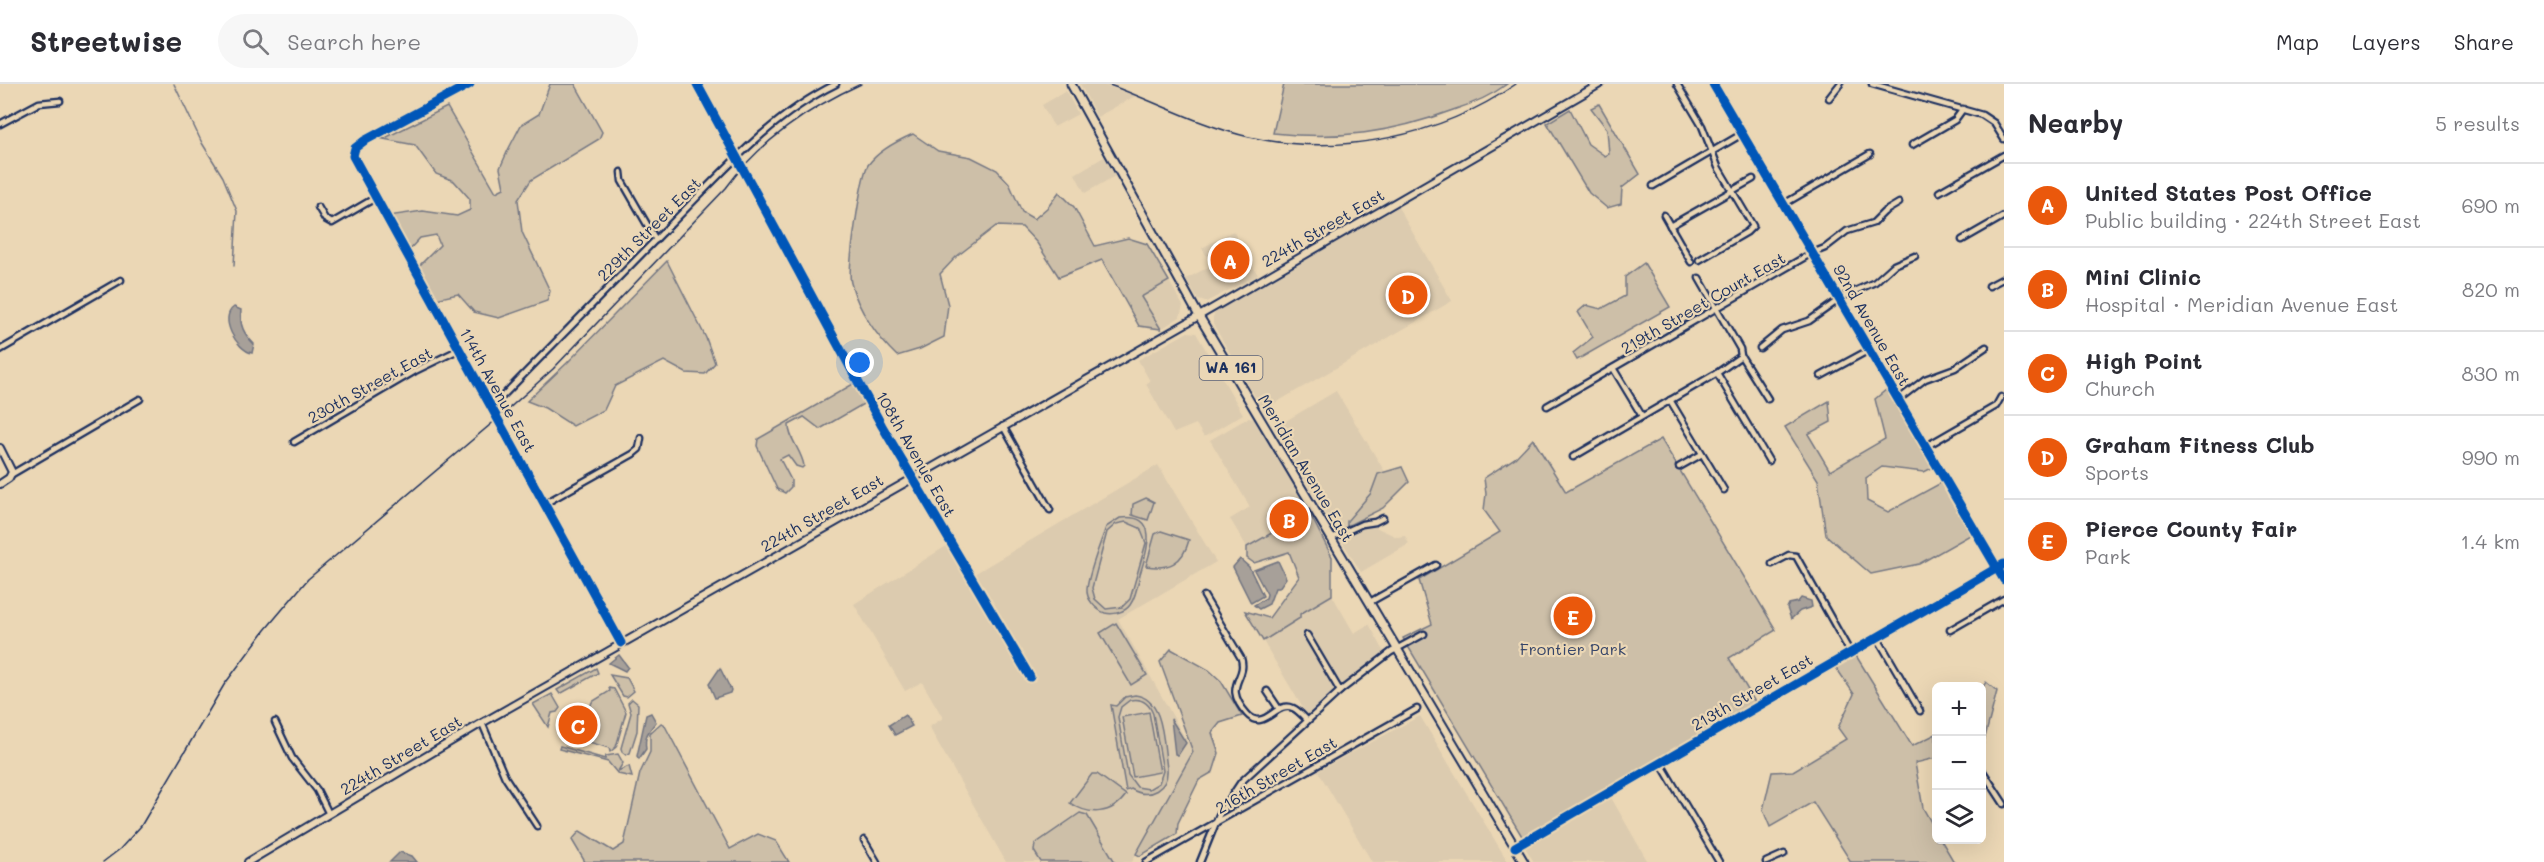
<!DOCTYPE html>
<meta charset="utf-8">
<style>
:root{--surface:#fff;--page:#f7f7f7;--text:#2b2b33;--muted:#7c7c81;--line:#e1e1e2;--accent:#ea580c}
body{margin:0;font-family:Mali,sans-serif;background:var(--page);color:var(--text)}
.controls{position:absolute;right:18px;bottom:18px;display:grid;overflow:hidden;border-radius:9px;box-shadow:0 6px 24px #0002}
.controls button{width:54px;height:54px;display:grid;place-items:center;padding:0;border:0;border-bottom:2px solid var(--line);background:var(--surface);color:var(--text);font:30px sans-serif}
.you{position:absolute;left:860px;top:279px;width:21px;height:21px;margin:-15px;border:4px solid #fff;border-radius:50%;background:#1a73e8;box-shadow:0 0 0 9px #1a73e833}
.badge{display:grid;place-items:center;width:39px;height:39px;border-radius:50%;background:var(--accent);color:#fff;font-size:20px;font-weight:700}
.pin{position:absolute;translate:-50% -50%;border:3px solid #fff;box-shadow:0 2px 6px #0006}
.list{margin:0;padding:0;list-style:none}
h2{display:flex;justify-content:space-between;align-items:center;height:78px;margin:0;padding:0 24px;font-size:26px}
h2 small{font-size:20px;font-weight:400;color:var(--muted)}
.list li{display:grid;grid-template-columns:39px 1fr auto;gap:18px;align-items:center;box-sizing:border-box;height:84px;padding:0 24px;border-top:2px solid var(--line)}
.list b{display:block;font-size:22px;white-space:nowrap}
.list p{margin:0;font-size:20px;white-space:nowrap;color:var(--muted)}
.list em{font-size:20px;font-style:normal;color:var(--muted)}
.icon{flex:none;width:33px;height:33px;fill:none;stroke:currentColor;stroke-width:2;stroke-linecap:round;stroke-linejoin:round}
.map{position:relative;flex:none;width:2004px;height:778px;overflow:hidden}
header{display:flex;align-items:center;gap:36px;box-sizing:border-box;height:84px;padding:0 30px;background:var(--surface);border-bottom:2px solid var(--line)}
header strong{font-size:28px}
nav{display:flex;gap:33px;margin-inline-start:auto;font-size:21px}
.search{width:420px;height:54px;background:var(--page);display:flex;align-items:center;gap:15px;box-sizing:border-box;padding:0 21px;border-radius:33px;color:var(--muted);font-size:22px}
main{display:flex}
aside{flex:1;background:var(--surface)}
.map>svg:first-child{display:block}
</style>
<header>
<strong>Streetwise</strong>
<div class="search"><svg class="icon" aria-label="search" viewBox="0 0 24 24"><circle cx="10" cy="10" r="6"/><path d="M15 15l6 6"/></svg>Search here</div>
<nav><a>Map</a><a>Layers</a><a>Share</a></nav>
</header>
<main>
<div class="map">
<svg width="2004" height="778" viewBox="0 0 2004 778">
<rect width="100%" height="100%" fill="#ebd7b5"/>
<filter id="ink" filterUnits="userSpaceOnUse"><feTurbulence type="fractalNoise" baseFrequency=".0167" numOctaves="2"/><feDisplacementMap in="SourceGraphic" scale="12" xChannelSelector="R" yChannelSelector="G"/><feConvolveMatrix kernelMatrix="1 2 1 2 8 2 1 2 1" color-interpolation-filters="sRGB"/></filter>
<g filter="url(#ink)">
<g fill="#dccbaf">
<path d="M1080,0H1101L1135,12L1097,33Z"/>
<path d="M1066,7L1078,30L1054,43L1042,21Z"/>
<path d="M1104,73L1115,92L1085,109L1075,90Z"/>
<path d="M1398,123L1452,217L1263,326L1213,240V233L1216,227Z"/>
<path d="M1233,147L1258,191L1206,218L1198,216L1186,195L1212,181L1202,164Z"/>
<path d="M1169,197L1183,222L1180,233L1161,245L1141,213Z"/>
<path d="M1188,248L1196,249L1243,330L1204,353L1196,340L1174,349L1146,300L1150,297L1138,276Z"/>
<path d="M1336,307L1385,388L1378,390L1371,409L1347,437V442L1336,448L1274,344Z"/>
<path d="M1248,334L1254,335L1309,428L1247,463L1230,435L1250,423L1210,356Z"/>
<path d="M1158,381L1216,478L1118,535L1193,668L1132,778H1006L929,643L943,634L922,598L905,607L854,520L948,461L1023,588L1030,586L974,490Z"/>
<path d="M1371,441L1397,453L1405,452L1409,460L1361,488L1340,454L1363,442Z"/>
<path d="M1332,511L1354,549L1369,540L1384,567L1307,631L1263,557L1300,535V530Z"/>
<path d="M1420,632L1508,778H1372L1318,687Z"/>
<path d="M1609,710L1648,778H1534L1526,765L1527,757Z"/>
</g>
<g fill="#cdbfa8" stroke="#747783" stroke-width="1.5" fill-rule="evenodd">
<path d="M550,0H575L602,48L599,55L531,96L518,116L522,148L550,207L547,217L499,234L474,228L458,210L436,215L418,183L440,161L436,151L420,154L408,167L388,132L423,127L457,132L470,126V115L454,97L436,90L415,61L383,55L447,23L496,108L504,104L500,84L508,66L521,41L539,30Z"/>
<path d="M1284,0H1507C1491,12 1472,20 1453,26C1392,49 1338,56 1273,49Z"/>
<path d="M1599,20L1640,90L1622,104L1621,120L1607,124L1589,109L1547,39L1570,25L1588,60L1605,72L1609,70L1607,45L1591,24Z"/>
<path d="M913,50L938,67L971,73L997,86L1009,99L1022,128L1034,135L1048,123L1059,108L1074,123L1095,162L1128,154L1147,160L1169,197L1141,213L1161,245L1139,242L1102,176L1059,193L1037,159L1022,143L996,142L956,173L940,190L948,221L944,253L920,265L897,272C878,254 858,226 851,199C847,186 861,92 868,81C878,67 897,57 913,50Z"/>
<path d="M667,177L706,254L715,279L705,290L686,289L664,277L615,302L604,326L573,342L545,324L527,317L567,279Z"/>
<path d="M1644,179L1670,223L1577,276L1573,269L1593,253L1578,228L1586,221L1601,225L1625,212V193Z"/>
<path d="M853,300L865,319L820,345L804,333L789,341C788,354 802,367 804,382L802,384L796,382L788,371L780,375L791,396V403L785,409L777,405L757,362L758,355Z"/>
<path d="M1886,306L1932,384L1924,388L1882,383L1866,394L1867,417L1888,428L1941,399L1972,450L1919,480L1871,490L1826,451L1818,396L1785,343L1829,317L1831,338L1808,350L1830,387L1885,355L1875,315Z"/>
<path d="M1533,355L1566,408L1661,355L1776,546L1729,574L1755,618L1523,754L1403,554L1432,540L1419,496L1500,448L1484,426L1486,410L1484,394L1515,374Z"/>
<path d="M1402,383L1409,398L1383,424L1347,442V437L1371,409L1378,390Z"/>
<path d="M1146,414L1154,418L1148,436L1132,431L1133,420Z"/>
<path d="M1309,428L1332,473V511L1300,530V534L1263,557L1245,527L1269,534L1299,493L1289,468L1254,479L1247,474V463Z"/>
<path d="M1120,434C1161,428 1147,468 1140,490C1138,500 1136,513 1130,521C1125,528 1114,531 1105,529C1096,526 1086,515 1087,505C1089,487 1100,461 1106,443ZM1126,438L1140,444L1146,459L1130,515L1122,523L1106,525L1095,515L1092,504L1107,448L1116,440Z"/>
<path d="M1161,447L1189,456C1183,479 1169,486 1146,482L1155,450Z"/>
<path d="M1116,539L1147,591L1131,601L1100,549Z"/>
<path d="M1171,565L1209,586L1221,597L1242,632L1220,639L1212,649L1219,669L1213,688L1199,696L1178,739L1177,750L1140,772L1136,770L1193,668L1160,578Z"/>
<path d="M1855,570L1912,662L1936,650V674L1915,679L1923,724L1936,747V756H1941L1954,778H1851L1813,718L1770,743L1763,726L1772,688L1793,687L1846,655L1838,644L1854,610L1835,582Z"/>
<path d="M596,584L598,589L560,610L557,606Z"/>
<path d="M610,591L627,594L634,607L627,613L623,612Z"/>
<path d="M1986,598L1997,607L1982,665V604Z"/>
<path d="M609,604L614,605L626,628L616,663L610,668L609,664L579,655L580,650L593,652L598,641L597,636H591V632L580,629V626H589L592,618L610,607Z"/>
<path d="M552,610L560,624L557,628L552,629L548,643L533,620Z"/>
<path d="M1135,611C1165,614 1163,661 1167,684C1169,705 1149,716 1131,705L1126,707L1111,621L1116,622L1125,613ZM1130,616C1141,614 1149,619 1153,630L1163,687L1159,699L1149,705L1137,703L1128,691L1118,633L1121,623Z"/>
<path d="M632,615L638,620L637,647L630,669L626,671L622,668L621,664L631,629L628,619Z"/>
<path d="M1149,628L1160,688L1133,693L1122,633Z"/>
<path d="M661,639L664,640L730,765L758,750L776,757L789,778H585L572,756L580,747L613,767L624,760L640,689L650,668V649Z"/>
<path d="M560,662L605,675L606,672L618,670L623,679L618,687L629,682L632,693L618,690L608,678L559,665Z"/>
<path d="M1092,690H1097L1126,711C1112,731 1089,732 1070,719Z"/>
<path d="M1080,729L1087,731L1115,778H1041L1034,767L1035,760Z"/>
</g>
<g fill="#a7a099" stroke="#6f7381" stroke-width="1.5">
<path d="M234,223L241,226C239,241 244,250 254,260L252,269C237,266 218,234 234,223Z"/>
<path d="M1240,475L1249,483L1263,512L1251,519L1233,483Z"/>
<path d="M1278,477L1286,494L1279,504H1275L1269,520L1259,525L1254,521L1266,514L1267,510L1254,486Z"/>
<path d="M1801,514L1811,517L1812,523L1800,527L1791,535L1787,524L1789,520L1798,518Z"/>
<path d="M619,571L628,583L625,587L609,579Z"/>
<path d="M720,584L731,606L730,609L715,614L709,600Z"/>
<path d="M651,629L656,638C648,648 644,652 646,665L639,675L637,672L646,631Z"/>
<path d="M905,631L912,642L895,651L889,641Z"/>
<path d="M1171,635L1186,659L1178,671L1175,670Z"/>
<path d="M400,768L412,772L417,778H390Z"/>
</g>
<g fill="none" stroke-linecap="round" stroke-linejoin="round">
<path stroke="#6f7381" stroke-width="1.5" d="M174,0L202,59L223,93L237,127L234,182"/>
<defs>
<g id="street">
<path d="M470,0L364,57L355,64L353,72L621,559"/>
<path d="M1677,0L1702,42L1718,83L1753,142L1747,148L1699,176"/>
<path d="M1872,0L1982,31L1994,39L2004,55"/>
<path d="M1829,14L1840,0"/>
<path d="M0,40L39,19L60,17"/>
<path d="M1912,61L1955,36L1963,25"/>
<path d="M621,88L622,97L656,156"/>
<path d="M1653,102L1742,50"/>
<path d="M1939,108L2004,71"/>
<path d="M1784,120L1870,70"/>
<path d="M318,123L325,135L332,139L375,114"/>
<path d="M1664,131L1691,178"/>
<path d="M1670,142L1753,95"/>
<path d="M1962,156L2004,132"/>
<path d="M1699,194L1740,265L1741,272L1768,315"/>
<path d="M1989,202L2004,194"/>
<path d="M1760,264L1782,246L1809,237L1844,212L1875,198L1894,181L1915,172"/>
<path d="M0,266L121,196"/>
<path d="M1613,284L1642,332"/>
<path d="M1717,289L1769,377"/>
<path d="M1821,292L1869,266"/>
<path d="M1670,316L1724,406"/>
<path d="M1898,316L1925,295L1955,284L1986,263"/>
<path d="M1547,322L1810,170L1825,164L1847,147L1873,139L1884,128L1899,119"/>
<path d="M491,324C551,263 611,202 670,141C721,90 770,32 836,0"/>
<path d="M1003,342L1050,426"/>
<path d="M294,358L415,287L458,266"/>
<path d="M1925,363L1996,322L2001,313"/>
<path d="M1573,373L1717,289L1741,272"/>
<path d="M1679,383L1702,370"/>
<path d="M12,390L140,315"/>
<path d="M544,420L633,370L639,365L641,354"/>
<path d="M1332,454L1362,440L1375,438L1383,434"/>
<path d="M1772,480L1789,471L1796,472L1850,568"/>
<path d="M1204,512L1241,574C1248,596 1221,600 1247,630C1264,649 1276,616 1293,624C1298,626 1303,632 1307,636"/>
<path d="M1370,518L1436,481"/>
<path d="M1950,546L2004,515"/>
<path d="M1307,551L1340,607"/>
<path d="M1877,553L1920,627"/>
<path d="M1267,607L1279,625"/>
<path d="M275,638L292,674L317,706L329,730"/>
<path d="M482,639L505,693L537,742"/>
<path d="M1660,678L1719,778"/>
<path d="M1982,686L2004,720"/>
<path d="M864,756L877,778"/>
<path d="M1515,763L2004,480"/>
<path d="M1146,778L1417,625"/>
<path d="M1200,778L1219,731L1241,698L1340,607L1391,568L1424,550"/>
<path d="M1766,778L1784,770"/>
</g>
<g id="secondary">
<path d="M697,0L882,342L1030,593"/>
<path d="M1713,0L2004,496"/>
<path d="M0,364L12,388L9,394L0,400"/>
<path d="M248,778L482,639L1199,232L1600,0"/>
</g>
<path id="primary" d="M1071,0L1199,232L1524,778"/>
</defs>
<use href="#street" stroke="#1b2f5e" stroke-width="9"/>
<use href="#secondary" stroke="#1b2f5e" stroke-width="10"/>
<use href="#primary" stroke="#1b2f5e" stroke-width="11"/>
<use href="#street" stroke="#ebd7b5" stroke-width="4.5"/>
<use href="#secondary" stroke="#ebd7b5" stroke-width="6"/>
<use href="#primary" stroke="#ebd7b5" stroke-width="7"/>
<g stroke="#1b2f5e" stroke-width="1.5">
<path d="M1107,0C1154,17 1201,42 1249,53C1340,73 1440,53 1516,0"/>
<path d="M103,778L120,765L141,742L224,601L265,546L308,495L497,335L553,285L726,104C759,58 810,23 861,0"/>
</g>
<defs>
<g id="cycleway">
<path d="M470,0L364,57L355,64L353,72L621,559"/>
<path d="M697,0L882,342L1030,593"/>
<path d="M1713,0L2004,496"/>
<path d="M1515,763L2004,480"/>
</g>
</defs>
<use href="#cycleway" stroke="#ebd7b5" stroke-width="13"/>
<use href="#cycleway" stroke="#0057b8" stroke-width="9"/>
</g>
</g>
<g text-anchor="middle" stroke-width="4.5" stroke-linejoin="round" paint-order="stroke">
<rect fill="#ebd7b5" stroke="#596178" stroke-width="1.5" x="1199.5" y="272" width="63" height="24" rx="4.5"/>
<g font-size="15" font-weight="bold" fill="#1b2f5e">
<text x="1231" y="289">WA 161</text>
</g>
<g font-size="16" fill="#1b2f5e" stroke="#ebd7b5">
<text transform="translate(1323 144) rotate(-30)" y="6">224th Street East</text>
<text transform="translate(649 145) rotate(-45)" y="6">229th Street East</text>
<text transform="translate(1703 219) rotate(-30)" y="6">219th Street Court East</text>
<text transform="translate(1872 241) rotate(60)" y="6">92nd Avenue East</text>
<text transform="translate(370 301) rotate(-29)" y="6">230th Street East</text>
<text transform="translate(498 306) rotate(61)" y="6">114th Avenue East</text>
<text transform="translate(916 370) rotate(60)" y="6">108th Avenue East</text>
<text transform="translate(1306 384) rotate(59)" y="6">Meridian Avenue East</text>
<text transform="translate(822 429) rotate(-30)" y="6">224th Street East</text>
<text transform="translate(1752 608) rotate(-30)" y="6">213th Street East</text>
<text transform="translate(401 671) rotate(-31)" y="6">224th Street East</text>
<text transform="translate(1276 691) rotate(-30)" y="6">216th Street East</text>
</g>
<g font-size="16" fill="#364569" stroke="#ebd7b5">
<text x="1573" y="571">Frontier Park</text>
</g>
</g>
</svg>
<div class="controls">
<button>+</button>
<button>−</button>
<button><svg class="icon" aria-label="layers" viewBox="0 0 24 24"><path d="M12 4l9 5-9 5-9-5zM3 14l9 5 9-5"/></svg></button>
</div>
<div class="you"></div>
<div class="pin badge" style="left:1230px;top:176px">A</div>
<div class="pin badge" style="left:1289px;top:435px">B</div>
<div class="pin badge" style="left:578px;top:641px">C</div>
<div class="pin badge" style="left:1408px;top:211px">D</div>
<div class="pin badge" style="left:1573px;top:532px">E</div>
</div>
<aside>
<h2>Nearby<small>5 results</small></h2>
<ul class="list">
<li><span class="badge">A</span><div><b>United States Post Office</b><p>Public building · 224th Street East</p></div><em>690 m</em></li>
<li><span class="badge">B</span><div><b>Mini Clinic</b><p>Hospital · Meridian Avenue East</p></div><em>820 m</em></li>
<li><span class="badge">C</span><div><b>High Point</b><p>Church</p></div><em>830 m</em></li>
<li><span class="badge">D</span><div><b>Graham Fitness Club</b><p>Sports</p></div><em>990 m</em></li>
<li><span class="badge">E</span><div><b>Pierce County Fair</b><p>Park</p></div><em>1.4 km</em></li>
</ul>
</aside>
</main>
